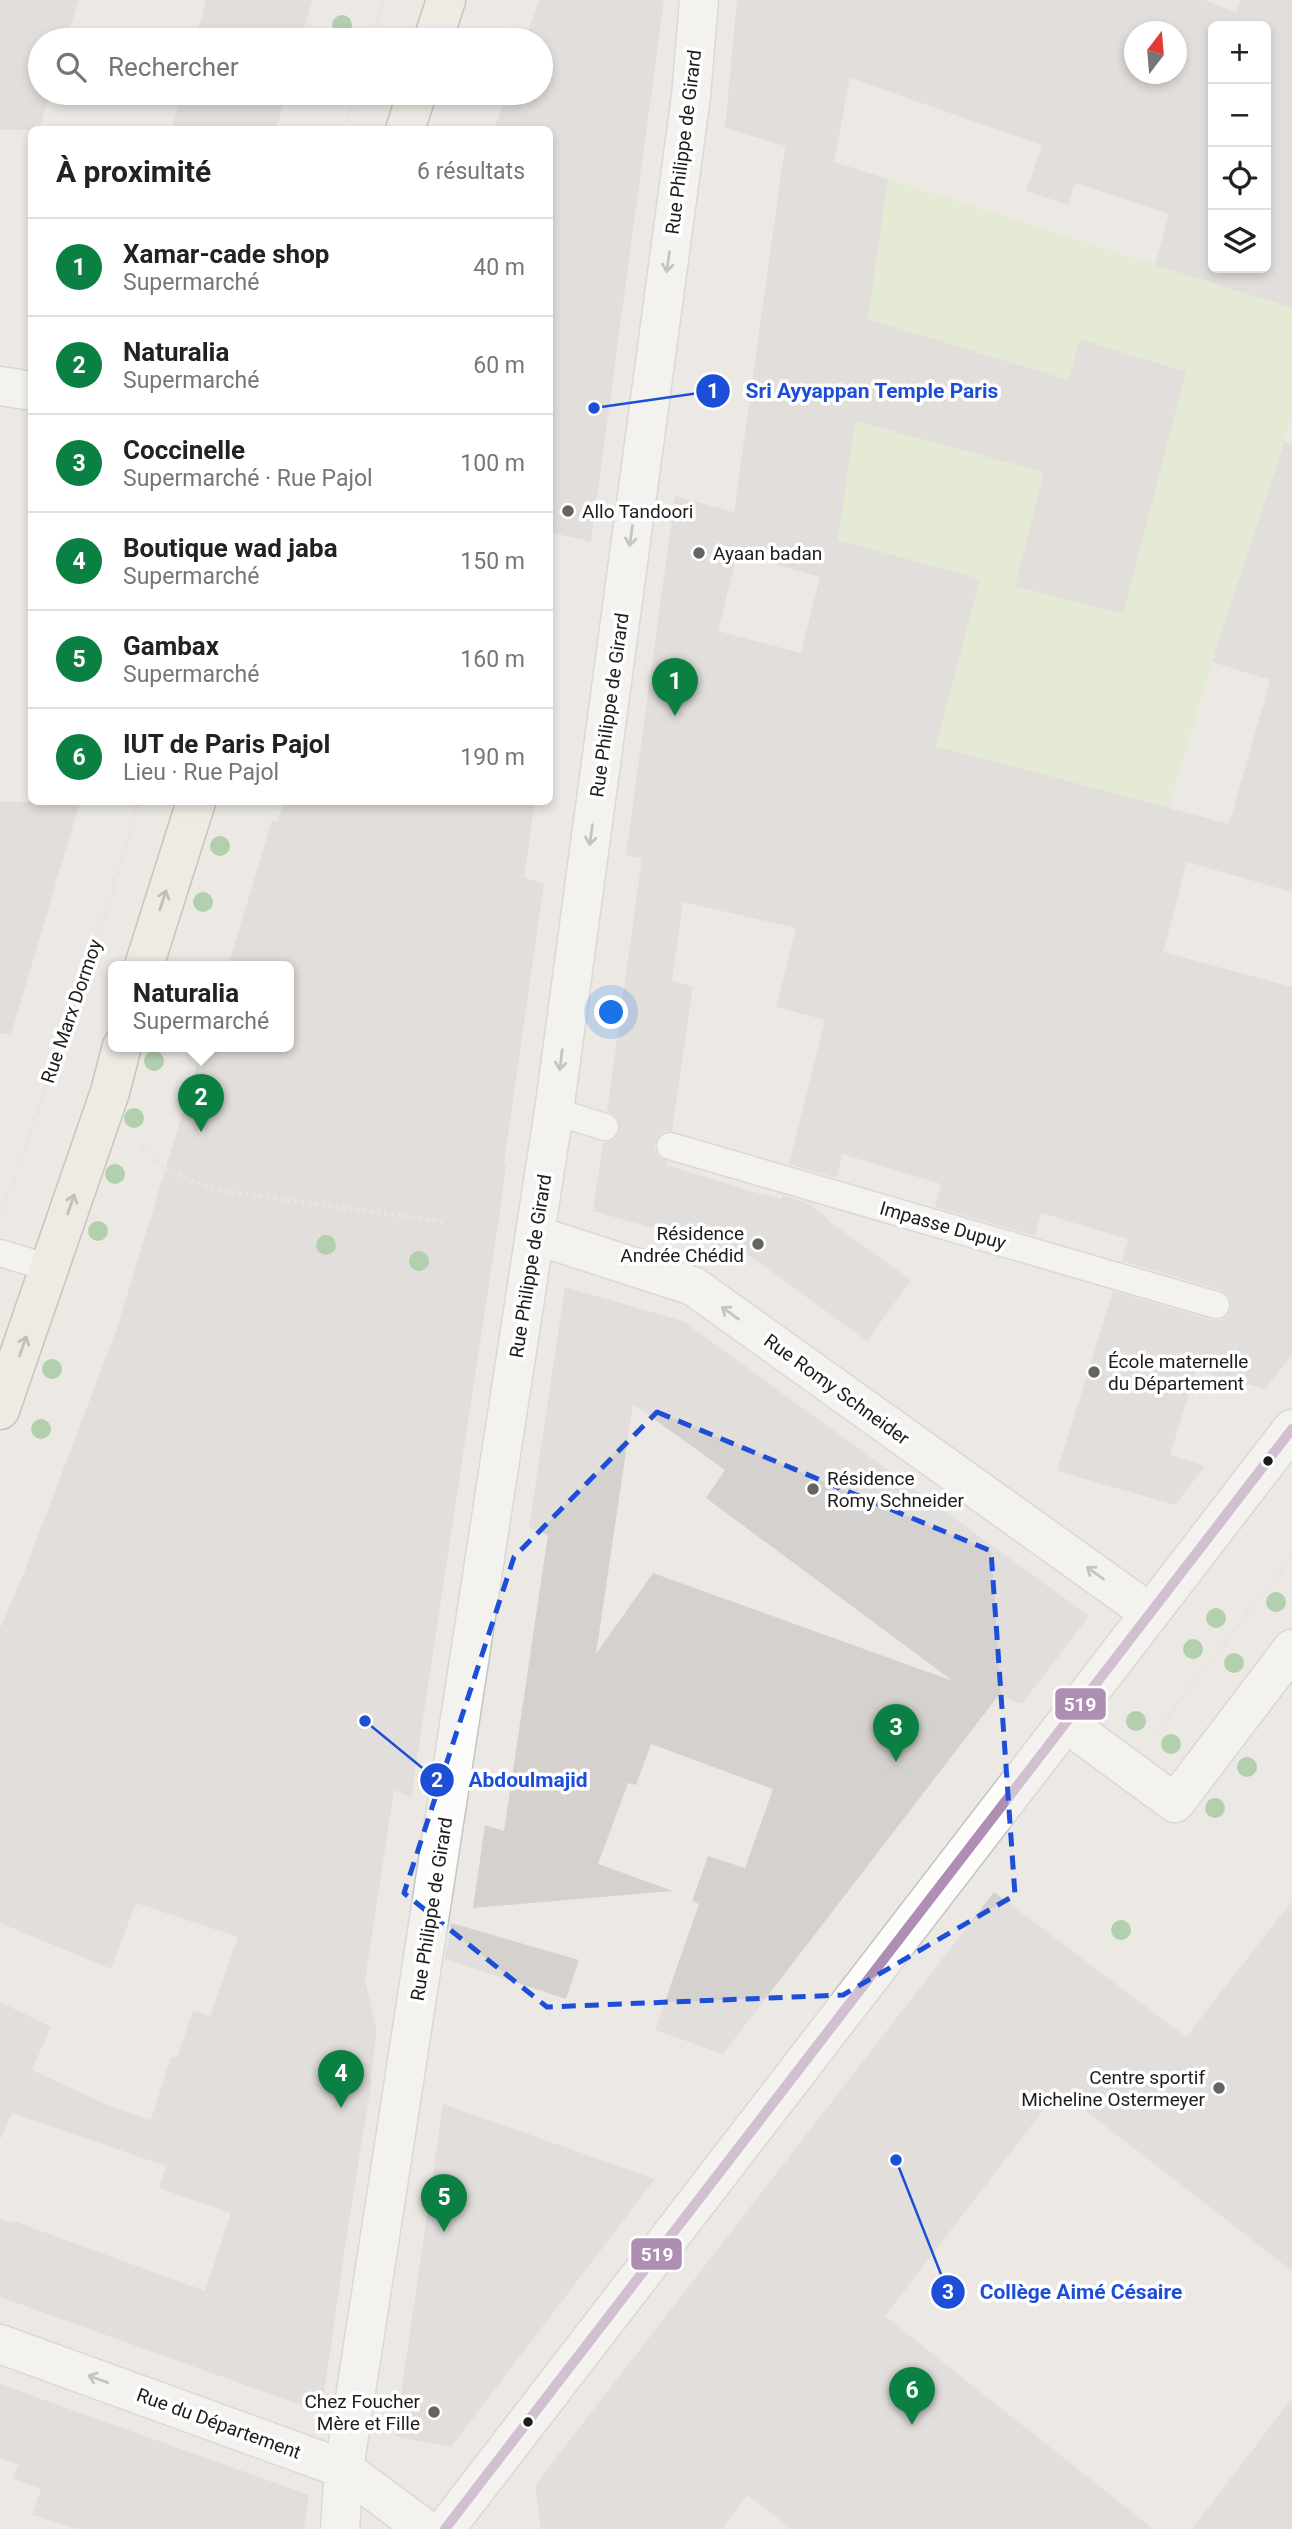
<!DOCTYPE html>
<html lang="fr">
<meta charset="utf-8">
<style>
:root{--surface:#fff;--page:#f6f6f6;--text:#222;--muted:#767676;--line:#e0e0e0;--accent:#0b8043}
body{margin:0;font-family:Roboto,sans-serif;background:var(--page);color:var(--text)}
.controls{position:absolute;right:21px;top:21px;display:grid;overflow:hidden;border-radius:10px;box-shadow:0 4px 10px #0003}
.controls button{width:63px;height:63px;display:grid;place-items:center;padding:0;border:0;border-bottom:2px solid var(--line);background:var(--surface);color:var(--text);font:35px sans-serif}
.compass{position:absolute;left:1124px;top:21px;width:63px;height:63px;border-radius:50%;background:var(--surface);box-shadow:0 4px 10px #0003;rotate:16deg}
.you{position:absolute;left:612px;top:1013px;width:24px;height:24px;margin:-18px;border:5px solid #fff;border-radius:50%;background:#1a73e8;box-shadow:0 0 0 10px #1a73e833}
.badge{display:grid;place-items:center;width:46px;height:46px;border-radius:50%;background:var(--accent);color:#fff;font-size:23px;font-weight:700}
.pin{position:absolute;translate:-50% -58px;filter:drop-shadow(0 2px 4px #0008)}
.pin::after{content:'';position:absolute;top:37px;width:24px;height:21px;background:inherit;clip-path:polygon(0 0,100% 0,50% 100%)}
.popup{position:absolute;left:108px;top:961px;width:186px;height:91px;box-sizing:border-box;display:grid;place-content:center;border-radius:10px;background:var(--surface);filter:drop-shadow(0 2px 5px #0005);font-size:23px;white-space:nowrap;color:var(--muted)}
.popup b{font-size:26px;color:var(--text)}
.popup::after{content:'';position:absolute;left:50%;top:100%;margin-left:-14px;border:14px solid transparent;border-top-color:var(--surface)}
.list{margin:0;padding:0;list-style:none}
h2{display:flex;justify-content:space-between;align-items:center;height:91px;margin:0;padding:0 28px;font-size:30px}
h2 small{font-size:23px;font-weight:400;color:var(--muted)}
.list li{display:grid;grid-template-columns:46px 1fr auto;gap:21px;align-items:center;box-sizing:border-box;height:98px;padding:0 28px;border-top:2px solid var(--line)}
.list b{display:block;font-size:26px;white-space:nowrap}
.list p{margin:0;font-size:23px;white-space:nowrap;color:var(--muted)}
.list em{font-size:23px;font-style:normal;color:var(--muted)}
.icon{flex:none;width:38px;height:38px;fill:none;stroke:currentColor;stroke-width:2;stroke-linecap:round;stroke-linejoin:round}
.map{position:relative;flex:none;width:1292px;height:2529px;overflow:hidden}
.search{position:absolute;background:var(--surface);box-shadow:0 4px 10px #0003;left:28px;top:28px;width:525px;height:77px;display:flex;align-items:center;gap:18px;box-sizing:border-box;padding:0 24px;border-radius:38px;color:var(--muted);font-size:26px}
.panel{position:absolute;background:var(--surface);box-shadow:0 4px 10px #0003;left:28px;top:126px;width:525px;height:679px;border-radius:10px}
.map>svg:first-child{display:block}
</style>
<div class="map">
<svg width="1292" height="2529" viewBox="0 0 1292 2529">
<rect width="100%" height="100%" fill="#ece9e5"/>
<path fill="#dbebc1" d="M888,179L1292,308V416L1212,662L1169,809L936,746L980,579L838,540L855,421L1044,472L1015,586L1123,613L1186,372L1080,339L1068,380L868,319Z"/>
<g fill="#d4d1ce" fill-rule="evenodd">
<path d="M0,0H79L66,40H40V93H50L39,130H0Z"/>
<path d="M206,0H312L301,40H195Z"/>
<path d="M539,0H664L591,542L550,532V130H494L507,93H541V40H525Z"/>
<path d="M737,0H1204L1236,12L1240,0H1292V308L1155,265L1169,214L1075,183L1068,205L1026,191L1042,145L850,78L834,162L888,179L868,319L1068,380L1080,339L1186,372L1123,614L1015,586L1044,472L855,421L838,540L980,579L936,746L1229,824L1270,680L1212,662L1284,442L1292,444V892L1187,862L1163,952L1292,987V1355L1265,1389L1196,1370L1170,1455L1205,1466L1175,1505L1057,1471L1113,1291L1212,1320H1220L1227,1316L1231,1309L1228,1295L1220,1290L1122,1261L1128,1239L1041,1213L1035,1236L935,1207L941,1184L842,1154L837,1178L789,1164L825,1020L776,1007L796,928L683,902L672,981L693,986L672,1131H666L659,1135L655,1142V1150L659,1157L668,1162L667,1165L750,1191L781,1199L782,1195L808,1203L828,1218L827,1220L911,1280L867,1341L750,1256L593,1211L603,1142L615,1139L620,1131L617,1117L607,1111L642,858L626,855L675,496L734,512L785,146L725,128ZM1213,26H1266V268H1213ZM1135,32H1177V74H1135ZM737,554L820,577L801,653L718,631Z"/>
<path d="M181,93H286L276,130H171Z"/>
<path d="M0,802H80L11,1035L0,1033Z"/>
<path d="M284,802H535L524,878L544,883L504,1163H506L500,1211L411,1798L394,1790L365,1981L377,2031L370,2079L372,2080L348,2227L324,2394L303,2406L0,2297V2219L13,2223L14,2221L205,2291L231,2213L159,2188L166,2166L12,2113L0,2140V2002L51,2027L32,2070L112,2107L151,2120L170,2059L178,2055L193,2010L210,2016L238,1937L136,1903L111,1969L0,1923V1628L25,1570L117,1328L203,1046H289V966H228L272,820L277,822Z"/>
<path d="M565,1287L683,1321L1089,1616L1022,1704L998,1696L723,2054L655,2030L699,1904L692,1901L708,1856L745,1868L773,1789L651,1744L636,1785L628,1783L598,1864L673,1891L473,1908L485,1825L504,1831L548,1535L529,1528ZM633,1404L725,1470L706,1498L953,1681L653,1573L596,1654Z"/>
<path d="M994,1892L1186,2037L1292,1901V2271L1059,2090L885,2316L1153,2529H791L748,2495L722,2529H541L535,2485Z"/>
<path d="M451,1923L579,1960L566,1999L445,1959Z"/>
<path d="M443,2104L655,2179L451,2447L395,2436Z"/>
<path d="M0,2384L309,2495L304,2529H77L32,2515L41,2489L13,2479L18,2464L0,2458Z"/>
<path d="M1292,2398V2529H1192Z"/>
</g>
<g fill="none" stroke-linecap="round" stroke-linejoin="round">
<defs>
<g id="service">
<path d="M554,1111L605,1127"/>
<path d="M670,1146L1216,1305"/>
<path d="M0,1253L50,1268"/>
</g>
<g id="pedestrian">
<path d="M535,1235L693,1286L1150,1613"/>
<path d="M1066,1723L1175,1803L1292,1649"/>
<path d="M340,2529L344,2469"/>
</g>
<g id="minor">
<path d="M0,2344L344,2469L425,2529"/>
<path d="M344,2469L554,1111L691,96L699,0"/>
<path d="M445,2529L1292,1429"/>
</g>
<path id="tertiary" d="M0,386L32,391"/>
<g id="primary">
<path d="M433,40L446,0"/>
<path d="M405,130L417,93"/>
<path d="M144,966L196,802"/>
<path d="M0,1410L110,1092L122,1046"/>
</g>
</defs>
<use href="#service" stroke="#c4c3c1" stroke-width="29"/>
<use href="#pedestrian" stroke="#c4c3c1" stroke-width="41"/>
<use href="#minor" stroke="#c4c3c1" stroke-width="41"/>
<use href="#tertiary" stroke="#c4c3c1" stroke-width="41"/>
<use href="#primary" stroke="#a29582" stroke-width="41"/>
<g stroke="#ebd9d7" stroke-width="4.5" stroke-dasharray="3.5 3.5" stroke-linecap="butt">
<path d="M371,40L384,0"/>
<path d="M344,130L355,93"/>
<path d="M141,1146L148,1149L165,1170L216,1190L445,1222"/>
<path d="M2,1213L112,893L138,802"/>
<path d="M1156,1732L1292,1556"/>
</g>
<use href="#service" stroke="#fcfcfb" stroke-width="26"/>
<use href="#pedestrian" stroke="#fcfcfb" stroke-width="38"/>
<use href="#minor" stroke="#fcfcfb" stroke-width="38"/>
<use href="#tertiary" stroke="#fcfcfb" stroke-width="38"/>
<use href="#primary" stroke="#f0eae3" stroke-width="38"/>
<defs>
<path id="bus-1" d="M445,2529L1292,1429"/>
</defs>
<use href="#bus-1" stroke="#fff" stroke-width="16"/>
<use href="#bus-1" stroke="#af8eb3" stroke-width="10"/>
</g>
<g fill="#6cb06a">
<circle cx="342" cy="25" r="10"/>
<circle cx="220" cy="846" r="10"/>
<circle cx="203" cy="902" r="10"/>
<circle cx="154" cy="1061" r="10"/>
<circle cx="134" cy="1118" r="10"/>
<circle cx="115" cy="1174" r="10"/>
<circle cx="98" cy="1231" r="10"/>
<circle cx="326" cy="1245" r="10"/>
<circle cx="419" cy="1261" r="10"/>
<circle cx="52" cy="1369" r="10"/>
<circle cx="41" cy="1429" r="10"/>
<circle cx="1276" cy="1602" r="10"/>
<circle cx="1216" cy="1618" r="10"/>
<circle cx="1193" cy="1649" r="10"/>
<circle cx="1234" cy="1663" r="10"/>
<circle cx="1136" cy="1721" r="10"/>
<circle cx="1171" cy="1744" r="10"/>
<circle cx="1247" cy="1767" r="10"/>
<circle cx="1215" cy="1808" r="10"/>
<circle cx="1121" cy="1930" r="10"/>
</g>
<defs><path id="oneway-shaft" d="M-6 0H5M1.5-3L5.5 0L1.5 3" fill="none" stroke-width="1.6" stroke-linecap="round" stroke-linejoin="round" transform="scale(1.75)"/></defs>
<g stroke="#989897">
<use href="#oneway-shaft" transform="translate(668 262) rotate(98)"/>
<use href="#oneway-shaft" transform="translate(631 536) rotate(98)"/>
<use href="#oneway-shaft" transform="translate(591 835) rotate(98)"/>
<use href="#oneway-shaft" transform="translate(561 1060) rotate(97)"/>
<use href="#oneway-shaft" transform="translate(730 1313) rotate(-144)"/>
<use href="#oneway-shaft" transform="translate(1095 1573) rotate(-144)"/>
<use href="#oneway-shaft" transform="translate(98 2379) rotate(-160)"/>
</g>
<g stroke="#918e8a">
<use href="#oneway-shaft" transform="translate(163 900) rotate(-72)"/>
<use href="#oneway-shaft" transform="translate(71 1204) rotate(-71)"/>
<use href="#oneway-shaft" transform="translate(23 1346) rotate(-71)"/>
</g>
<path d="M0 0H1292V2529H0ZM657,1412L991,1551L1015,1895L843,1995L547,2007L404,1893L514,1557Z" fill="#ece9e5" fill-opacity=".55" fill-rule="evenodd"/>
<path fill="none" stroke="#1d4ed8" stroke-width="5" stroke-dasharray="14 9" stroke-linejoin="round" d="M657,1412L991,1551L1015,1895L843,1995L547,2007L404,1893L514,1557Z"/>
<g fill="#656463" stroke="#fff" stroke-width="2.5">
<circle cx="568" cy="511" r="7"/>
<circle cx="699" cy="553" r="7"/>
<circle cx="758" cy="1244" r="7"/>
<circle cx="1094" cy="1372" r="7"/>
<circle cx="813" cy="1489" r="7"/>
<circle cx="1219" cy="2088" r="7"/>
<circle cx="434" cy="2412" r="7"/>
</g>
<g fill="#1d1d1d" stroke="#fff" stroke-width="2.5">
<circle cx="1268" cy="1461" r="6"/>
<circle cx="528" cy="2422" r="6"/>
</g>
<g text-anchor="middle" stroke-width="7" stroke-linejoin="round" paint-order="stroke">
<g font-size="19" fill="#1d1d1d" stroke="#fff">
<text transform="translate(683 142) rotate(-83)" y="7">Rue Philippe de Girard</text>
<text transform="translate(609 705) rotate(-82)" y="7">Rue Philippe de Girard</text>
<text transform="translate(71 1011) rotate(-71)" y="7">Rue Marx Dormoy</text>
<text transform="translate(943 1225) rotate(16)" y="7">Impasse Dupuy</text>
<text transform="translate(530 1266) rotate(-81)" y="7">Rue Philippe de Girard</text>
<text transform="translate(837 1389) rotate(36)" y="7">Rue Romy Schneider</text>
<text transform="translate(431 1909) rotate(-81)" y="7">Rue Philippe de Girard</text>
<text transform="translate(219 2423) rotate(20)" y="7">Rue du Département</text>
</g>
<g font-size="19" fill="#1d1d1d" stroke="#fff" text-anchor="start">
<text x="582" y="518">Allo Tandoori</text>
<text x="713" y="560">Ayaan badan</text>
<text x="744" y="1240" text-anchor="end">Résidence<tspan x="744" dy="22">Andrée Chédid</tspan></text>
<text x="1108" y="1368">École maternelle<tspan x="1108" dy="22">du Département</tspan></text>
<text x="827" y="1485">Résidence<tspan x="827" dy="22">Romy Schneider</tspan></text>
<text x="1205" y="2084" text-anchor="end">Centre sportif<tspan x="1205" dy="22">Micheline Ostermeyer</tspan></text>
<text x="420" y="2408" text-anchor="end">Chez Foucher<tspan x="420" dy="22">Mère et Fille</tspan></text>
</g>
</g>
<path fill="none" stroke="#1d4ed8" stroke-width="2.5" d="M594 408L713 391M365 1721L437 1780M896 2160L948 2292"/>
<g fill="#1d4ed8" stroke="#fff" stroke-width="2.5">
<circle cx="594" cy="408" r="7"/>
<circle cx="365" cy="1721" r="7"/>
<circle cx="896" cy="2160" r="7"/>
<circle cx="713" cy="391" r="18"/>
<circle cx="437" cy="1780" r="18"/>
<circle cx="948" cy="2292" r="18"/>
</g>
<g font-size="21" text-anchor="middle" font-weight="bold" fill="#fff">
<text x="713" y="398">1</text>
<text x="437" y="1787">2</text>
<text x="948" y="2299">3</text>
</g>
<g font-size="21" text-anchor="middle" font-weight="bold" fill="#1d4ed8" stroke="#fff" stroke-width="7" stroke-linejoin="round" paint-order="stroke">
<text x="872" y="398">Sri Ayyappan Temple Paris</text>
<text x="528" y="1787">Abdoulmajid</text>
<text x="1081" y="2299">Collège Aimé Césaire</text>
</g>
<g stroke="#fff" stroke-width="2.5">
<rect x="1054" y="1687" width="53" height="34" rx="7" fill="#af8eb3"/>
<rect x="630" y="2237" width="53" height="34" rx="7" fill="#af8eb3"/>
</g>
<g font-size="19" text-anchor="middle" font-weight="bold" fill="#fff">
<text x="1080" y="1711">519</text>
<text x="657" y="2261">519</text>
</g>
</svg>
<div class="controls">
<button>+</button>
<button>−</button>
<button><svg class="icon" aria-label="locate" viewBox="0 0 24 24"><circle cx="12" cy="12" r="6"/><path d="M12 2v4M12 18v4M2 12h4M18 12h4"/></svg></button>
<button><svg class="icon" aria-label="layers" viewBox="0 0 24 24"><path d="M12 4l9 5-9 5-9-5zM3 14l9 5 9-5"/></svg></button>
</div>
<svg class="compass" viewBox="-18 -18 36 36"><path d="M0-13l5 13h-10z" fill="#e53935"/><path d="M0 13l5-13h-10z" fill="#767676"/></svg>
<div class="you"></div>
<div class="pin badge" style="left:675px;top:716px">1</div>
<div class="pin badge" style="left:201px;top:1132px">2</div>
<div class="popup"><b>Naturalia</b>Supermarché</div>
<div class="pin badge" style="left:896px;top:1762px">3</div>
<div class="pin badge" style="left:341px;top:2108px">4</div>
<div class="pin badge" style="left:444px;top:2232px">5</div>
<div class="pin badge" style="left:912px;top:2425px">6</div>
<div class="search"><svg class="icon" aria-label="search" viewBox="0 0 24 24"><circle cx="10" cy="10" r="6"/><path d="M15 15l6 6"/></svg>Rechercher</div>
<section class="panel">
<h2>À proximité<small>6 résultats</small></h2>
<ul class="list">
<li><span class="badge">1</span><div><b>Xamar-cade shop</b><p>Supermarché</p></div><em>40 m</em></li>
<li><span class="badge">2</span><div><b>Naturalia</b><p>Supermarché</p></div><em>60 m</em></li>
<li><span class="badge">3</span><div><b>Coccinelle</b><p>Supermarché · Rue Pajol</p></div><em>100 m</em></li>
<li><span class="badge">4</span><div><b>Boutique wad jaba</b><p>Supermarché</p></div><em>150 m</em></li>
<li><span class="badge">5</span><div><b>Gambax</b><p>Supermarché</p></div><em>160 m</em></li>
<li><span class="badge">6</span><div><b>IUT de Paris Pajol</b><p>Lieu · Rue Pajol</p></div><em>190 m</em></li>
</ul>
</section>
</div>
